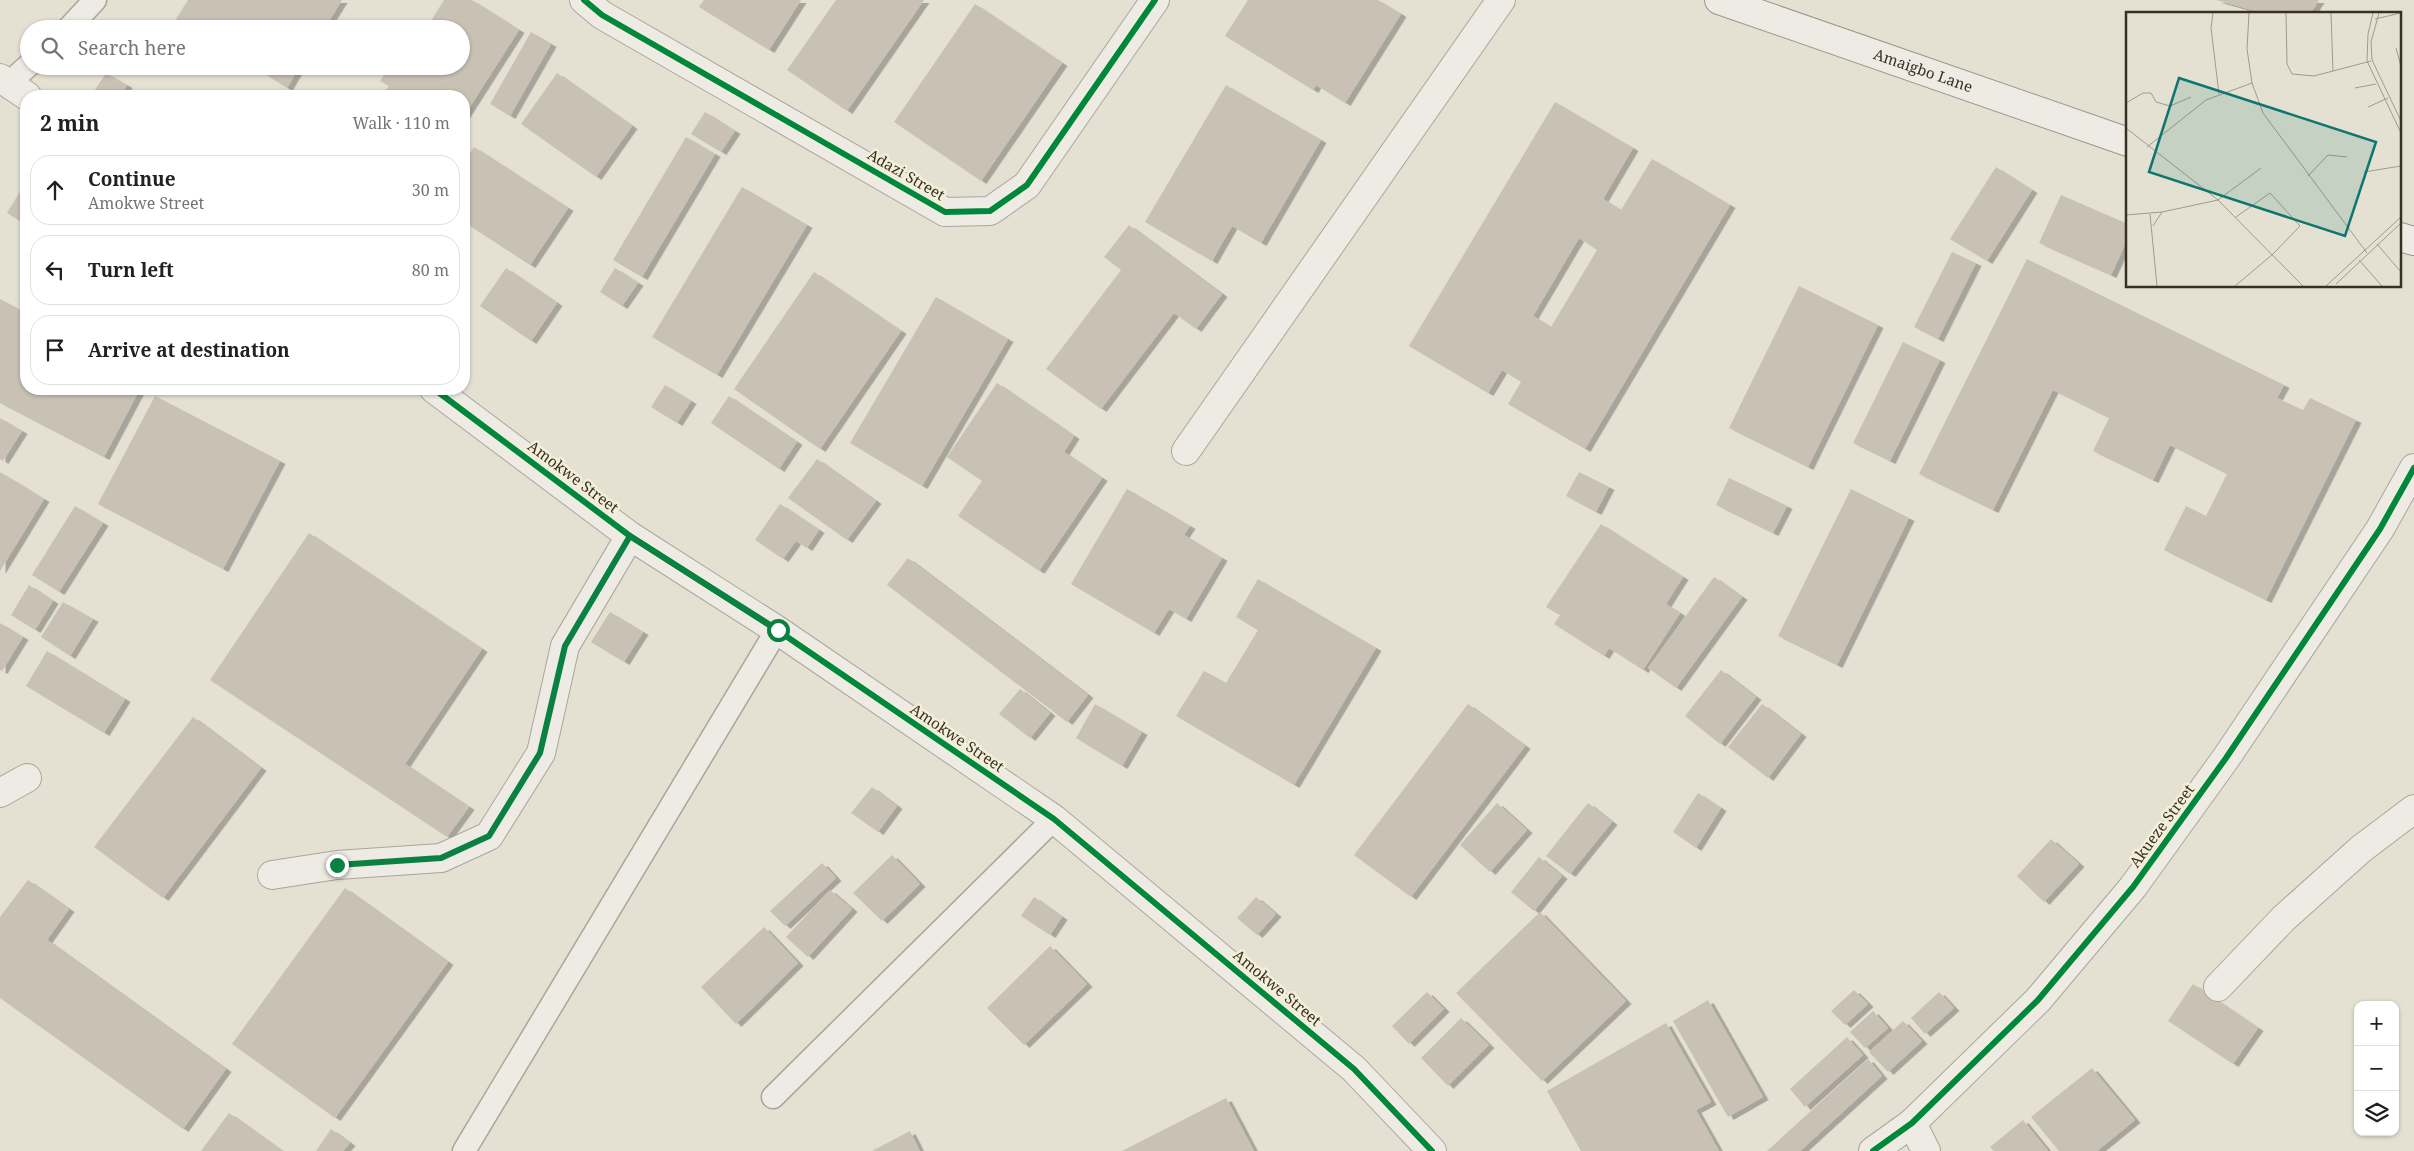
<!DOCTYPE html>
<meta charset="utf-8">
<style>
:root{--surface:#fff;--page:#f2f2f2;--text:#202124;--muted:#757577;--line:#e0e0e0}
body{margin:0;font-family:"Noto Serif",serif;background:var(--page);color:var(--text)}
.controls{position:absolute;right:15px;bottom:15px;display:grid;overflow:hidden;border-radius:10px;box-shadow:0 1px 4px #0004}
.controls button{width:45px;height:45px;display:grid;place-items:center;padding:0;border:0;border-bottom:1px solid var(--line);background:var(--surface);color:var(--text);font:25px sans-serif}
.stop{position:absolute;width:15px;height:15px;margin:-11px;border:4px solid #0b8043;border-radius:50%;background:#fff}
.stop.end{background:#0b8043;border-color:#fff;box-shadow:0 1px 5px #0008}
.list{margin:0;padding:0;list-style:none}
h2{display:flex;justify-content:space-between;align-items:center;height:65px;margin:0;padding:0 20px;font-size:21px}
h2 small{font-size:16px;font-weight:400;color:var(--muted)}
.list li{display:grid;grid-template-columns:32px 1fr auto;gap:15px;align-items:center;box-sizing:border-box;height:70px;margin:0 10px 10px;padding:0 10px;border:1px solid var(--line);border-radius:20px}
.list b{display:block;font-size:19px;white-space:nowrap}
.list p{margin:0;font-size:16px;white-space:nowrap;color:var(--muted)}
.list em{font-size:16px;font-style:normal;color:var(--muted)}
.icon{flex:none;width:28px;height:28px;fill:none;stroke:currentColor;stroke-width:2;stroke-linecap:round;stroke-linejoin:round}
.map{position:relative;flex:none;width:2414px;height:1151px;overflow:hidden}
.search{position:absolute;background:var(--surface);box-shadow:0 1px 4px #0004;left:20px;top:20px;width:450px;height:55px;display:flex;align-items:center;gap:12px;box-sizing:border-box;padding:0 18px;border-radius:28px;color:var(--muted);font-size:19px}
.panel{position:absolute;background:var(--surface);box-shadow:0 1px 4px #0004;left:20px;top:90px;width:450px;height:305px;border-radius:20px}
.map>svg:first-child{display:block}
</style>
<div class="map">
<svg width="2414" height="1151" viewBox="0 0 2414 1151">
<defs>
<filter id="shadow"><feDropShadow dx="5.5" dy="3" stdDeviation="0" flood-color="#0004"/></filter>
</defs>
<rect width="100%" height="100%" fill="#e4e1d3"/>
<g fill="#c8c1b4" fill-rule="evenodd" filter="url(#shadow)">
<path d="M188,0H342L324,29H191L176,19Z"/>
<path d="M444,0H472L519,30L464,116V96H382L389,86L380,81L389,66H461V29H426Z"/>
<path d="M704,0H801L769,50L699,7Z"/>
<path d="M836,0H924L847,111L787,70Z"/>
<path d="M1248,0H1378L1401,14L1345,103L1316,85L1313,90L1225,36Z"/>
<path d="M2216,0H2319L2310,14H2266Z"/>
<path d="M975,4L1062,63L981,181L894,122Z"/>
<path d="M531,32L551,44L510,116L490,104Z"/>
<path d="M252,66H300L287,88Z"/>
<path d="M106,73L127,85L120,96H91Z"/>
<path d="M557,73L632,126L596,177L521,124Z"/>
<path d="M1226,85L1321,140L1261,243L1232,226L1212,261L1145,222Z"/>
<path d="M1555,102L1633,148L1603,199L1621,210L1652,159L1730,205L1585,449L1508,404L1521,382L1502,370L1488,393L1409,346ZM1579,238L1597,250L1551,327L1533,316Z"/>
<path d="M705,112L735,131L721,152L691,134Z"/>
<path d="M686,137L715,154L642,277L613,260Z"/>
<path d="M474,147L568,208L530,265L464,222V163Z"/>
<path d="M1996,167L2032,190L1987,261L1950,239Z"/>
<path d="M26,182V225L7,213Z"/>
<path d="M742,187L807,225L717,375L652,337Z"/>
<path d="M2061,195L2128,224V238L2111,275L2039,243Z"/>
<path d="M1129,225L1222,294L1196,329L1174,313L1101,409L1046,369L1121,270L1104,257Z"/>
<path d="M1952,252L1976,263L1938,339L1914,327Z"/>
<path d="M2027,259L2284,385L2277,398L2303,410L2310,398L2356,420L2266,600L2164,550L2186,506L2206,516L2227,474L2170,445L2153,480L2093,451L2109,418L2053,390L1993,510L1919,474Z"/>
<path d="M506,268L557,303L531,341L480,306Z"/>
<path d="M615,268L638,283L622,306L600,292Z"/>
<path d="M814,272L901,331L820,449L734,389Z"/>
<path d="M1799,286L1878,325L1808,467L1729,428Z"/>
<path d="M936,297L1008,339L922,486L850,443Z"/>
<path d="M0,299L26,313V389H140L104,457L0,403Z"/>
<path d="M1903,342L1940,360L1890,461L1853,443Z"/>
<path d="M997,383L1074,436L1064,452L1102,478L1039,571L958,516L982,481L947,457Z"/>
<path d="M665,385L691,401L677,423L651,407Z"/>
<path d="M155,396L280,461L223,569L98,504Z"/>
<path d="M729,396L797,442L779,469L711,423Z"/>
<path d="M0,418L22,431L3,461L0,459Z"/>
<path d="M817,459L876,501L847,540L788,498Z"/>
<path d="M0,472L44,499L0,571Z"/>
<path d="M1579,472L1609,487L1596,512L1566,496Z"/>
<path d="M1729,478L1787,506L1773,533L1716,505Z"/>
<path d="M1127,489L1190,526L1184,535L1222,558L1186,619L1169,609L1154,633L1071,584Z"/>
<path d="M1851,489L1909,518L1837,665L1778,636Z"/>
<path d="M780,504L819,530L807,548L796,541L783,559L755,540Z"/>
<path d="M75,506L103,523L59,592L32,575Z"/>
<path d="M1601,524L1683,577L1666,604L1680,613L1643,670L1609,648L1604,656L1554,624L1560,615L1546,607Z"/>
<path d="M309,533L482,649L405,764L469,807L447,837L210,680Z"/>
<path d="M908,558L1088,695L1067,722L887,585Z"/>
<path d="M1714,577L1742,597L1676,688L1648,668Z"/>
<path d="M1258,579L1376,648L1294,785L1176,716L1204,671L1226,683L1258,630L1236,617Z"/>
<path d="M29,585L53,601L35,630L11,615Z"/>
<path d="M63,602L93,619L70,656L41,637Z"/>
<path d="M610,612L643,632L624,662L591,642Z"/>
<path d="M0,623L23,637L2,671L0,670Z"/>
<path d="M47,651L125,699L104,733L26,686Z"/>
<path d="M1721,670L1756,697L1720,744L1685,716Z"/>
<path d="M1020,689L1050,713L1030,738L999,714Z"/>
<path d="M1095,704L1142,732L1122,766L1076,738Z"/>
<path d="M1468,704L1525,746L1411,897L1354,855Z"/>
<path d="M1762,704L1801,734L1768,778L1728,747Z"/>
<path d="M193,717L261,768L163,898L94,847Z"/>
<path d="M872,787L897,806L878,832L851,813Z"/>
<path d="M1698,793L1721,808L1696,848L1673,832Z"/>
<path d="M1497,803L1527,830L1490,872L1460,845Z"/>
<path d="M1588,803L1612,822L1570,874L1546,856Z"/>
<path d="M2051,839L2079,864L2044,902L2017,876Z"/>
<path d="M892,855L920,884L882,921L853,893Z"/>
<path d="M1539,857L1562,876L1534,911L1511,892Z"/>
<path d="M822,863L836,878L785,926L770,911Z"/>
<path d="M28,880L69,909L47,940L226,1069L183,1129L0,998V917Z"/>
<path d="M345,888L448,962L335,1118L232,1044Z"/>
<path d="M830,890L852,909L808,957L786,937Z"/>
<path d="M1034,897L1062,917L1050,935L1021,916Z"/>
<path d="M1256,897L1276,914L1257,935L1237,918Z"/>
<path d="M1540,912L1626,1001L1542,1081L1456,993Z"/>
<path d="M764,927L798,963L736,1024L701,987Z"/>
<path d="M1050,946L1087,984L1024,1045L987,1008Z"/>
<path d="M2193,984L2258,1028L2233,1064L2168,1021Z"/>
<path d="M1854,990L1868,1004L1845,1025L1831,1011Z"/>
<path d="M1427,992L1444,1009L1409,1044L1392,1026Z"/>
<path d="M1939,992L1954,1008L1925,1034L1911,1018Z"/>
<path d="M1708,1000L1763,1097L1728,1117L1673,1021Z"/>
<path d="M1873,1011L1888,1028L1865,1048L1850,1032Z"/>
<path d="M1461,1018L1489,1045L1448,1086L1421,1058Z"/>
<path d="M1903,1021L1922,1041L1888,1072L1869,1052Z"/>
<path d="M1666,1023L1711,1102L1696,1110L1719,1151H1581L1547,1091Z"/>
<path d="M1847,1037L1863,1055L1805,1107L1790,1089Z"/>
<path d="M1868,1059L1882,1076L1800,1151H1767Z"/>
<path d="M2092,1068L2135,1120L2097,1151H2059L2031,1117Z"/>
<path d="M1226,1098L1254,1151H1122Z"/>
<path d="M229,1113L282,1151H201Z"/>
<path d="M2023,1120L2048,1151H1994L1990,1147Z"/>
<path d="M331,1129L350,1143L343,1151H316Z"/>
<path d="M910,1131L920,1151H872Z"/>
</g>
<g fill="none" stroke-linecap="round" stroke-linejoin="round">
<defs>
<g id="lane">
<path d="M68,29L95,0"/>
<path d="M9,83L29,65"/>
<path d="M773,1097L1054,819"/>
<path d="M464,1151L777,630"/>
</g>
<g id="street">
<path d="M584,0L602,15L945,212L990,211L1027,185L1155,0"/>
<path d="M0,78L27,96"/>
<path d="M434,389L630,536L777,630L1054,819L1354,1069L1432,1151"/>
<path d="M1186,451L1501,0"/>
<path d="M0,793L27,778"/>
<path d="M272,875L337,865L441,858L489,836L541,753L565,646L630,536"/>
<path d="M2218,987L2284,918L2361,849L2414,809"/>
<path d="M1912,1123L1926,1151"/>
<path d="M1873,1151L1912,1123L2038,1000L2133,887L2226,758L2380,529L2414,468"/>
</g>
<g id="secondary">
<path id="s1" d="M1719,0L2128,142"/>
<path d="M2400,237L2414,241"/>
</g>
</defs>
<use href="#lane" stroke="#aaa69b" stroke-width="25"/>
<use href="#street" stroke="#aaa69b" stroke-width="30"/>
<use href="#secondary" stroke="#9a968b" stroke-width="30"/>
<use href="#lane" stroke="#edebe3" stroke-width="22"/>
<use href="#street" stroke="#edebe3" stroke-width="28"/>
<use href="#secondary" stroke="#edebe3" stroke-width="28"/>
<defs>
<g id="cycleway">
<path d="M584,0L602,15L945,212L990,211L1027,185L1155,0"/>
<path d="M434,389L630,536L777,630L1054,819L1354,1069L1432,1151"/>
<path d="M1873,1151L1912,1123L2038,1000L2133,887L2226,758L2380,529L2414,468"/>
</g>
</defs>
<use href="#cycleway" stroke="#f4efda" stroke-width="9"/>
<use href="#cycleway" stroke="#00873e" stroke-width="6"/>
</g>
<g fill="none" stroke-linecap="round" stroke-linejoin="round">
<path stroke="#0b8043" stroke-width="6" d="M337,865L441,858L489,836L540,753L565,646L630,536L778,630"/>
</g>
<g text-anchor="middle" stroke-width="5" stroke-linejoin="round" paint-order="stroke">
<g font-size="15" fill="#3a3022" stroke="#f4efda">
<text dy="5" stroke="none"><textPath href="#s1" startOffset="216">Amaigbo Lane</textPath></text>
<text transform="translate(906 175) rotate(30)" y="5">Adazi Street</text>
<text transform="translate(573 477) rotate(37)" y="5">Amokwe Street</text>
<text transform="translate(957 738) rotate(34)" y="5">Amokwe Street</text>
<text transform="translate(2162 826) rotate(-54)" y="5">Akueze Street</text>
<text transform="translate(1277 988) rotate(40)" y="5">Amokwe Street</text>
</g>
</g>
<g transform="translate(2126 12)">
<rect width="275" height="275" fill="#e4e1d3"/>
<path fill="none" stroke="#a09a8c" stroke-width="1" d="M87,1L85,16L93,82M123,1L121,37L126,71L137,101L241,241M160,1L161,52L166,62L188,64L245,49M205,1L207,59M247,1L242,22L241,49L275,121M253,1L245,30L246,48L275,109M249,7L275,1M270,36L275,54M229,76L250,72M0,91L17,81H25L30,90L44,94L65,85M242,95L262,86M0,116L92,188L177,274M21,135L80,88L126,71M238,160L275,154M182,164L202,143L221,145M24,202L31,274M0,203L36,200L92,188L135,156M27,214L36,200M251,232L275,260M233,248L256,274M210,272L275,211M109,274L147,242L174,214L144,181L110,205M200,274L275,205"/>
<path fill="#0f766e" fill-opacity="0.15" stroke="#0f766e" stroke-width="2.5" d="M53,66L250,130L219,224L23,160Z"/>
<rect width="275" height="275" fill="none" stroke="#3a3022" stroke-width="2.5"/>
</g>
</svg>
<div class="controls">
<button>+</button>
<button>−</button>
<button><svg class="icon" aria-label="layers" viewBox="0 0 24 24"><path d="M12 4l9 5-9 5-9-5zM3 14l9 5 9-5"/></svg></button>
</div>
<div class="stop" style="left:778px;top:630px"></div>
<div class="stop end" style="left:337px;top:865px"></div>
<div class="search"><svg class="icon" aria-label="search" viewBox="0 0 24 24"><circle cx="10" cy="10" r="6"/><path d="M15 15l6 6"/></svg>Search here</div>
<section class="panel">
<h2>2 min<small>Walk · 110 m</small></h2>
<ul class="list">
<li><svg class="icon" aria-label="ahead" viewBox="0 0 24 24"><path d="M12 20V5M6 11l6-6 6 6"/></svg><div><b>Continue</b><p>Amokwe Street</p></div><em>30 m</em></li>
<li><svg class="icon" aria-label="left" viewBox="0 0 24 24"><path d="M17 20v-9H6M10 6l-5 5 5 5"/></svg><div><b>Turn left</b></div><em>80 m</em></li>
<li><svg class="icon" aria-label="arrive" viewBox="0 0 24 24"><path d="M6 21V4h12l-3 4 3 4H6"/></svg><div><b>Arrive at destination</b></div></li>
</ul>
</section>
</div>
